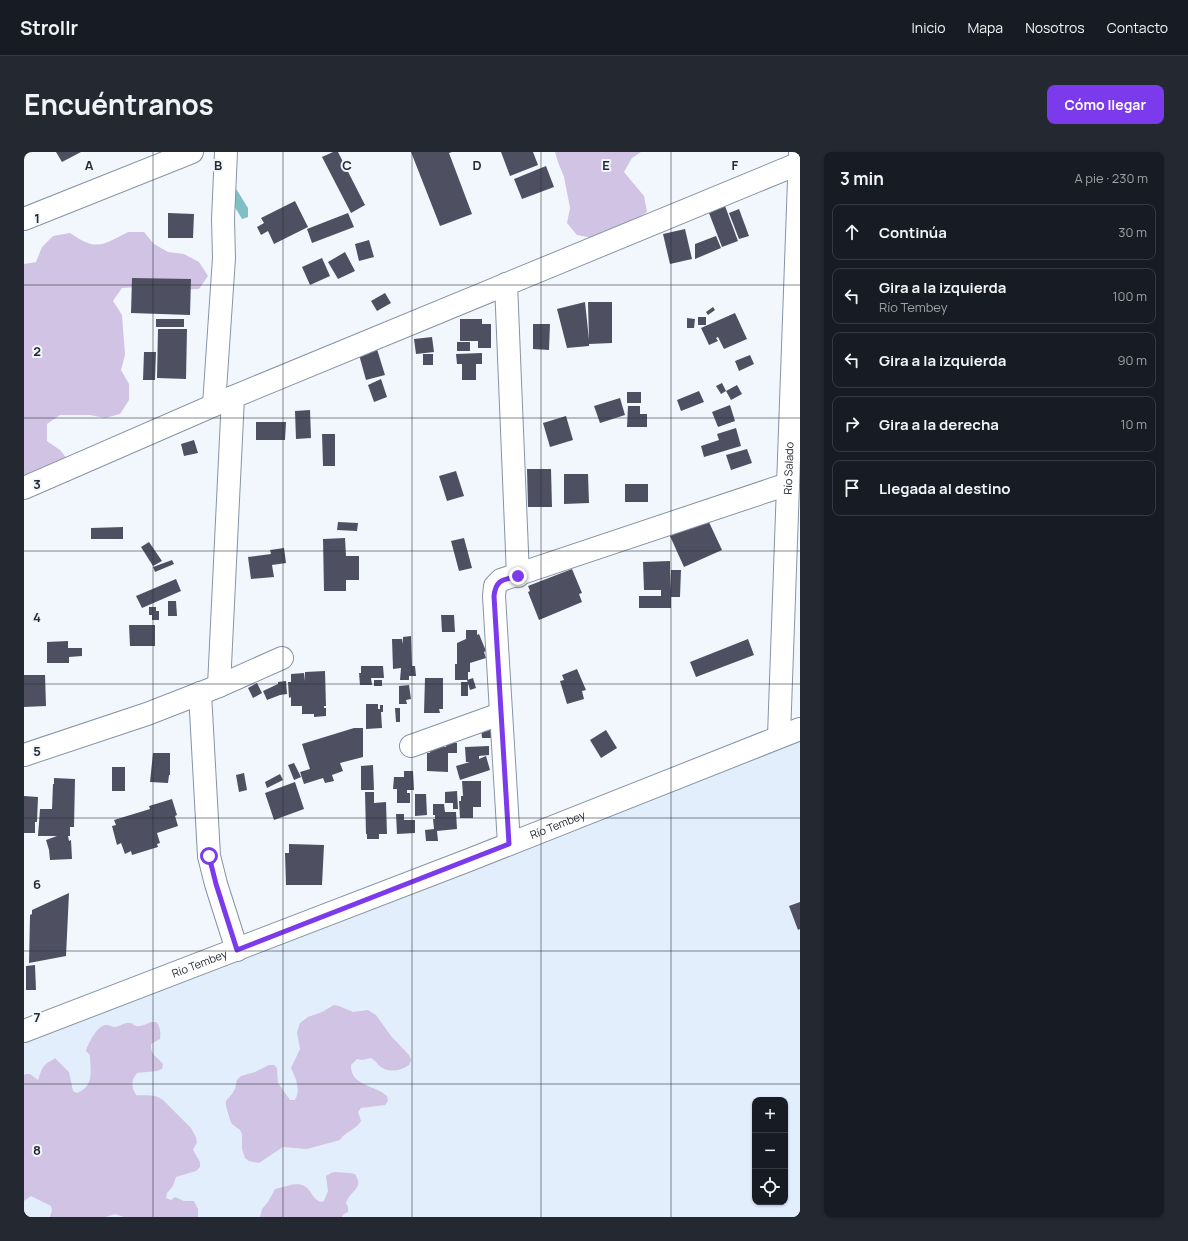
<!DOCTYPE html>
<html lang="es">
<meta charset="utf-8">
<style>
:root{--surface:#171b24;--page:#242831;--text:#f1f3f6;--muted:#9ea1a6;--line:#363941;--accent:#7c3aed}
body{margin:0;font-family:Manrope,sans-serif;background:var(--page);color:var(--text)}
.controls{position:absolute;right:12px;bottom:12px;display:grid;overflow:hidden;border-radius:8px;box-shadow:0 1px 3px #0004}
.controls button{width:36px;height:36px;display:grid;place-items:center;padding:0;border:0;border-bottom:1px solid var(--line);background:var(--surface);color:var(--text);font:20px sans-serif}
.stop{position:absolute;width:12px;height:12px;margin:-9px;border:3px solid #7c3aed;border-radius:50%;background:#fff}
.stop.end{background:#7c3aed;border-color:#fff;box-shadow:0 1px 4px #0008}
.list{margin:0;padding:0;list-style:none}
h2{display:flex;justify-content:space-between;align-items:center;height:52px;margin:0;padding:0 16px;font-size:17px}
h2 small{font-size:13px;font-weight:400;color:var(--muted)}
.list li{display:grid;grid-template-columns:26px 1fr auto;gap:12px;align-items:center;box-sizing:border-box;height:56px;margin:0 8px 8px;padding:0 8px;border:1px solid var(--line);border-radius:8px}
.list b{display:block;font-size:15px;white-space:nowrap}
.list p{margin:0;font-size:13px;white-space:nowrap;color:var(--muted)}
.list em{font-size:13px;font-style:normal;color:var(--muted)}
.icon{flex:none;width:22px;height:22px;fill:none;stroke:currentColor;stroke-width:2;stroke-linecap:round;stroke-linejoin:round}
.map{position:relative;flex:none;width:776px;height:1065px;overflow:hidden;border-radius:8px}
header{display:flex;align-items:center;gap:24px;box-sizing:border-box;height:56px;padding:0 20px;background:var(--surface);border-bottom:1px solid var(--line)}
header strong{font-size:19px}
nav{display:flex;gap:22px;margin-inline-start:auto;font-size:14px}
.intro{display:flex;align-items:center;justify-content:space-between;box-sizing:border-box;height:96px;padding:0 24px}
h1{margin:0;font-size:28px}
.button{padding:10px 18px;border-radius:8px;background:var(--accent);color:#fff;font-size:14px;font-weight:700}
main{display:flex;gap:24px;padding:0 24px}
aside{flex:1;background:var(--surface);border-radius:8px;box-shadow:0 1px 3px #0004}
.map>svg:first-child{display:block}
</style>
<header>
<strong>Strollr</strong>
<nav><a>Inicio</a><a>Mapa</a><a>Nosotros</a><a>Contacto</a></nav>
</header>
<div class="intro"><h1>Encuéntranos</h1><a class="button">Cómo llegar</a></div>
<main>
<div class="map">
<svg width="776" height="1065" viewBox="0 0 776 1065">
<rect width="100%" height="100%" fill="#f2f7fe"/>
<path fill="#e3eefd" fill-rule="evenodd" d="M776,590V1065H0V890ZM731,948H761V1050H731Z"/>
<g fill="#d1c3e3">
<path d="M531,0H617L608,6L600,20L620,44L623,60L611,68L596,73L584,83L569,86L553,83L543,71L546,56L540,25L534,10Z"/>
<path d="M104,80H120L130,92L144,100L160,102L175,110L184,124L175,137C149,139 124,133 98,136L89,149L98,163L101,203L97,218L105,232V248L96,262L81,266L66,263H36L23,272V289L36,298L47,312L0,332V112L12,110L18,95L29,84L46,81C72,99 77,94 104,80Z"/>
<path d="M310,853L315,854L329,860L344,858L352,863L367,884L385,903L387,908L385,913C377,919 366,921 357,915C353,912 352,909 347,906L338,908L333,907L327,913C326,934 352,933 363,944L364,949L361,953L337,956L334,960L337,969C332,978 320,980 316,988L283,997L259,995L235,1011L225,1009L221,1006L218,997V982L216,978L208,972L206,968L202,954V949L208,942L211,937L213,928L217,924L231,920L245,913H250L253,916L254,931L266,948H271C277,937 272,927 267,916L276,897L273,880L276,871L284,865L298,860Z"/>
<path d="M127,870H132C136,874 137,880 136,887L127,892C126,902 133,905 139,912L138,917L133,919L113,921C107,929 107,934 112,943C122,944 130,941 139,948L167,976L172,985L173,990L169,998L176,1010V1015L172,1019L152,1025L149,1034L143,1041L142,1046L147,1048L151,1045L160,1049H170L174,1057V1065H100L91,1062L82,1065H26L28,1058L27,1054L7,1044L0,1049V924L1,922H6L14,928C16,923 17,916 22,912C25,909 28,909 31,906L45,920L49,939L53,941C71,934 66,919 66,903L62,899C64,891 74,873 82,873C86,873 88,875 91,875C97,874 101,870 106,871C112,872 106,872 112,874C117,875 122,872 127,870Z"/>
<path d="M311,1020L326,1021L331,1022C341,1037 326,1038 322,1051L324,1055V1060L320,1062L318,1065H236L238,1057L244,1050L251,1037C262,1035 276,1027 285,1038C289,1043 290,1047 296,1050L300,1049L304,1039L302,1024L307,1021Z"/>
</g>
<path fill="#7ec0c6" d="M201,19L224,56V65L218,67L202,40Z"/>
<g fill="#4e5061">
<path d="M32,0H57L38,10Z"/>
<path d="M309,0H314L341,53L327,61L298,5Z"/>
<path d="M387,0H428L425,1L448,62L416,74Z"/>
<path d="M477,0H509L514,13L486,24Z"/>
<path d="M522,14L530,35L498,47L490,27Z"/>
<path d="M271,49L284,75L250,92L244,79L237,83L233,75L240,71L237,66Z"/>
<path d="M701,54L714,89L698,95L685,61Z"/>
<path d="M715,57L725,84L715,87L705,61Z"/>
<path d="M144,61L170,62L169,86H144Z"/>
<path d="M324,61L330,75L288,91L283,77Z"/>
<path d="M661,77L668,107L646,112L639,82Z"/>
<path d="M692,84L697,96L671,107V92Z"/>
<path d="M345,88L350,105L335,109L331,92Z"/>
<path d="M321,100L331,119L314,127L304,110Z"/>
<path d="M298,106L306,124L286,133L278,115Z"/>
<path d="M108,126L167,127L166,163L107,161Z"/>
<path d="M361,141L367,151L353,159L347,149Z"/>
<path d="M561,150L565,188L564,150H588V191L565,192V194L543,196L533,157Z"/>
<path d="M689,155L691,158L684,163L682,160Z"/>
<path d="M711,161L723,187L700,197L694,185L692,186L694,189L685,193L677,176Z"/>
<rect x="674" y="165" width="8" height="8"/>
<path d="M663,166L671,167L670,176H663Z"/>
<rect x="132" y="167" width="28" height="8"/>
<path d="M436,167H458V172H467V196H454V189H436Z"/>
<path d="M509,172H526L525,198L509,197Z"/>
<path d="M134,177H163L162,227L133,226Z"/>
<path d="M408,185L410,200L392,202L390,187Z"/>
<rect x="433" y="190" width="13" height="9"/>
<path d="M352,194L361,223L342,228L334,199Z"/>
<path d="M120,200H132L131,228H119Z"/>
<path d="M458,201V212H452V228H438V212H433L432,202Z"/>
<rect x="399" y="202" width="10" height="11"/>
<path d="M726,203L730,212L715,219L711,209Z"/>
<path d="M357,227L363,245L350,250L344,233Z"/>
<path d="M698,231L702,239L697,242L692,234Z"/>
<path d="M713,233L718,242L707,248L702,239Z"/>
<path d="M675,239L680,250L657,259L653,248Z"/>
<rect x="603" y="240" width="14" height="11"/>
<path d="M596,246L601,263L576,271L570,254Z"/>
<path d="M706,253L711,269L694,275L688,260Z"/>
<path d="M604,254H616V262H623V275H603Z"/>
<path d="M286,258L287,286L272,287L271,259Z"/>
<path d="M542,264L549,288L526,295L519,271Z"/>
<path d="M232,270H262L261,288H232Z"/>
<path d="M712,276L717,294L680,305L677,294L695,288L693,282Z"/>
<path d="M298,282H311V314H299Z"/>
<path d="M170,288L174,301L160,304L157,292Z"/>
<path d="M723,297L728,311L707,318L702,303Z"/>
<path d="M503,317H527L528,355H504Z"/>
<path d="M432,319L440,344L423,349L415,324Z"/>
<path d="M540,322H564L565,351L540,352Z"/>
<rect x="601" y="332" width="23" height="18"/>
<path d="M684,368L698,398L660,415L646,384Z"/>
<path d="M314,370L334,371L333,379L313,378Z"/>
<path d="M99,375V387H67V376Z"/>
<path d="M321,386L322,404H335V428H322V439H300L299,387Z"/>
<path d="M440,386L448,416L435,419L427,389Z"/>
<path d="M125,390L138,409L129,414L117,395Z"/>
<path d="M260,396L262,411L248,413L250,425L227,427L224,405L247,402L246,398Z"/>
<path d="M148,408L150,412L131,420L129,415Z"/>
<path d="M646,409V438L647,418H657L656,445H647V456H615V444H637V438H620L619,410Z"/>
<path d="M548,417L558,441L555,442L558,450L515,468L504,440L506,439L504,434Z"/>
<path d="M152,427L157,439L118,456L112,444Z"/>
<path d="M144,449H152L153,464H144Z"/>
<path d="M125,455H132V459H135V468H128V463H125Z"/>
<path d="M417,463H430L431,480H418Z"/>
<path d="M105,473H131V494H106Z"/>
<path d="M442,478H453V483L455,482L462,499L460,500L462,506L446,511V520H444V528H431V512H433V491L442,487Z"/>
<path d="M387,484L388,514H391L392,524H385V528H376L377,516L369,517L368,487H378L379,492V485Z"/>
<path d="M724,487L730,503L672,525L666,510Z"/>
<path d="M44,489V496H58V504L45,505V511H23V490Z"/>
<path d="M337,514H359L360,526H347L348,533H336L335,521H337Z"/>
<path d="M553,517L562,538L558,539L560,547L543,552L536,529L540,528L538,523Z"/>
<path d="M301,519L302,554H300V556H302V564L290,565V562H278V554H267V545L265,546L264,530H267V522L280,521L281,529V520Z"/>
<path d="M0,523H21L22,554L0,555Z"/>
<path d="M401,526H419V557H415L416,561H400Z"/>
<path d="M449,526L452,536L446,538L443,528Z"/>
<rect x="350" y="528" width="8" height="6"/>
<path d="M262,529L263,542L256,543L243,548L239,539L254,532V530Z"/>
<rect x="437" y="530" width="7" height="14"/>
<path d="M233,531L238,541L229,546L224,536Z"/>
<path d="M385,533L387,547L382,548L383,552H375V534Z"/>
<path d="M342,552H354V557H356V553H359V560H357L358,576L342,577Z"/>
<path d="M371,556H376V570H372Z"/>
<path d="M457,575H467V586H458Z"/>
<path d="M330,576H339V605L316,611L319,619L308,623L310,629L301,631L299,626L280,632L276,620L286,617L278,592Z"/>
<path d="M582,578L593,596L577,606L566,588Z"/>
<path d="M422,591H433V601H424V620L403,619V601H406L405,595H422Z"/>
<path d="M465,594V603L455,604V607L462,604L466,618L436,628L432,614L446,610H442L441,595Z"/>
<path d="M129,601H146V623H145L144,631L126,630Z"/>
<path d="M270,611L277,625L270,628L264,613Z"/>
<path d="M349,613L350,638H337V614Z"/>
<rect x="88" y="615" width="13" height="24"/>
<path d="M380,619H389L390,638H383V641H386V651H373V637H369L370,625H380Z"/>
<path d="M220,621L223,638L215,640L212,623Z"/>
<path d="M256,622L259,628L243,636L241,630Z"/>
<path d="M30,626L51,627L50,675H46V684H44L45,689L47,688L48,707L26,708L25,698L22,688L33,684H14L16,657H28L29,632H30Z"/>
<path d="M438,629H457V655H449V666H436L435,649H437V644H439Z"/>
<path d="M271,630L280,657L250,668L241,641Z"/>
<path d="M433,639L434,657H429V651H421V640Z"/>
<path d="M341,640H350V651L362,650L363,682H355V687H343V682H342Z"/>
<path d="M391,642H402L403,663L391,664Z"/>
<path d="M0,644L14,645L13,670H11V681H0Z"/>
<path d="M148,647L153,663L151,664L154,674L133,681L136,691L133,692L134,695L108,703L107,699L101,702L97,691L93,693L88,674L92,673L90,668L126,657L125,654Z"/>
<path d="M409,652H420L421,660H432L433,677L413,679L414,689H402L401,678L410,677L409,667H411V663H409Z"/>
<path d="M372,662H380V668H391V681L373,682Z"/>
<path d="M265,692L300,693L298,733H262L261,701H265Z"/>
<path d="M45,741L42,804L5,811L6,763L8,762V758Z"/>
<path d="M776,750V777L774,778L765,754Z"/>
<path d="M11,813L12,838H2V814Z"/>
</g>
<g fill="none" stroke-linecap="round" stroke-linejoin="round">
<defs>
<g id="minor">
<path d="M0,67L168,0"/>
<path d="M482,132L494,424"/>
<path d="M190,253L200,106L199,67L202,0"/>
<path d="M0,336L209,245L776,11"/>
<path d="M195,534L209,245"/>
<path d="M176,541L185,704L192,732L213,798"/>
<path id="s1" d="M755,584L776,0"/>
<path d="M387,594L476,562"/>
<path d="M0,603L123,562L195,534L258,506"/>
<path d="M485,692L470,444L471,434L477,428L764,332"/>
<path id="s2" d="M0,879L445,708L776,577"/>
</g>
</defs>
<use href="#minor" stroke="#8794a4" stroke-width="24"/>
<use href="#minor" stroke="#fff" stroke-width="22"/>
</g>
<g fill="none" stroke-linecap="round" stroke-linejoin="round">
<path stroke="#7c3aed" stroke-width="5" d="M185,704L192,732L213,798L485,692L470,444C472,427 479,428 494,424"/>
</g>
<path fill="none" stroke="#242a30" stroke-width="1" stroke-opacity="0.55" d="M129,0V1065M259,0V1065M388,0V1065M517,0V1065M647,0V1065M0,133H776M0,266H776M0,399H776M0,532H776M0,666H776M0,799H776M0,932H776"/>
<g text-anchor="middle" stroke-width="4" stroke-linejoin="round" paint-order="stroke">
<g font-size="11" fill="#242a30" stroke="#f2f7fe">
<text dy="4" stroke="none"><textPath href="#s1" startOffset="268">Río Salado</textPath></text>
<text dy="4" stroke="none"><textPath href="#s2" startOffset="572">Río Tembey</textPath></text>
<text dy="4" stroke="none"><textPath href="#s2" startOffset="188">Río Tembey</textPath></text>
</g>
</g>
<g font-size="13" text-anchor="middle" font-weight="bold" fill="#242a30" stroke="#f2f7fe" stroke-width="4" stroke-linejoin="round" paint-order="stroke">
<text x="65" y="18">A</text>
<text x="194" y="18">B</text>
<text x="323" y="18">C</text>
<text x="453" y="18">D</text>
<text x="582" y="18">E</text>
<text x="711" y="18">F</text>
<text x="13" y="71">1</text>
<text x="13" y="204">2</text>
<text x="13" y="337">3</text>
<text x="13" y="470">4</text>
<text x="13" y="604">5</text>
<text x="13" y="737">6</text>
<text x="13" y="870">7</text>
<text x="13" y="1003">8</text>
</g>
</svg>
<div class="controls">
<button>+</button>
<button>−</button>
<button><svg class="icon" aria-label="locate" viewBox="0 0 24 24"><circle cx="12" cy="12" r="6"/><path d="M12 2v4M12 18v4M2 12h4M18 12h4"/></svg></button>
</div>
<div class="stop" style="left:185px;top:704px"></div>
<div class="stop end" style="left:494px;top:424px"></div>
</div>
<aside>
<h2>3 min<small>A pie · 230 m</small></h2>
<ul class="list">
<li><svg class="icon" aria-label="ahead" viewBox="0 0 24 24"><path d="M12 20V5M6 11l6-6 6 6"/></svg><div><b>Continúa</b></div><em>30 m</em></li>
<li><svg class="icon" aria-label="left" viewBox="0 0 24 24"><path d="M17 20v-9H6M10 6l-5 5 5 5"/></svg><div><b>Gira a la izquierda</b><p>Río Tembey</p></div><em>100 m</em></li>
<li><svg class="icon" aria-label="left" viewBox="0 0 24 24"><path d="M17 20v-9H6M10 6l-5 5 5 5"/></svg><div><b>Gira a la izquierda</b></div><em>90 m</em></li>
<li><svg class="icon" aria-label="right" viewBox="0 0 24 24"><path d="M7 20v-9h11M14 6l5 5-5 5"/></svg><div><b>Gira a la derecha</b></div><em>10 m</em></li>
<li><svg class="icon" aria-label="arrive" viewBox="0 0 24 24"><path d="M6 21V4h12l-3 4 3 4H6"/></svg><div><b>Llegada al destino</b></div></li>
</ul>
</aside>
</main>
